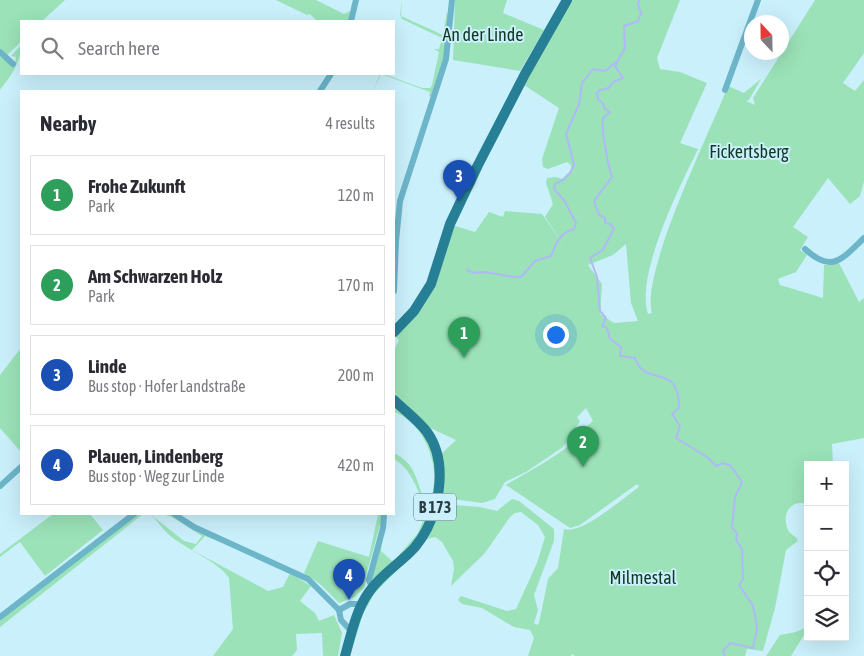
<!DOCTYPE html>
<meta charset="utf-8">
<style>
:root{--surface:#fff;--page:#f7f7f7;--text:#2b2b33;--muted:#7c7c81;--line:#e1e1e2;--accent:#db2777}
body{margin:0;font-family:"Asap Condensed",sans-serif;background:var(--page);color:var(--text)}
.controls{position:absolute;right:15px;bottom:15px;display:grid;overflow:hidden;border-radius:0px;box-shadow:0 5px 20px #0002}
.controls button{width:45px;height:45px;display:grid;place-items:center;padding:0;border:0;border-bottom:1px solid var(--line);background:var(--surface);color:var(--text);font:25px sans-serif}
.compass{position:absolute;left:744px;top:15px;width:45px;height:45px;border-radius:50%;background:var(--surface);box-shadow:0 5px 20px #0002;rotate:338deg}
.you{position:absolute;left:555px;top:334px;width:18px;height:18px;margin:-12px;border:4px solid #fff;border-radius:50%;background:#1a73e8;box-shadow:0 0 0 8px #1a73e833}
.badge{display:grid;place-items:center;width:32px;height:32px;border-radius:50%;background:var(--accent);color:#fff;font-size:16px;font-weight:700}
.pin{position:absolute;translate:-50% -41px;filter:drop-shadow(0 1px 2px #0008)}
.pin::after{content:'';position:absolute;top:26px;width:18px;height:15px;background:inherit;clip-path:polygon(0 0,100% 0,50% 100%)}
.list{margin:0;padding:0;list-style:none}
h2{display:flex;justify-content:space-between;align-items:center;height:65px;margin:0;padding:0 20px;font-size:21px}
h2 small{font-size:16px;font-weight:400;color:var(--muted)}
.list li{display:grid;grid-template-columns:32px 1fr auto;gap:15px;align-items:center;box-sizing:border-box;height:80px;margin:0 10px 10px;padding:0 10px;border:1px solid var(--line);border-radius:0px}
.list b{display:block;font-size:19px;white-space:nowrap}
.list p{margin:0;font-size:16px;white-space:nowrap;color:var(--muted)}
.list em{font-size:16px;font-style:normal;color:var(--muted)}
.icon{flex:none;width:28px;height:28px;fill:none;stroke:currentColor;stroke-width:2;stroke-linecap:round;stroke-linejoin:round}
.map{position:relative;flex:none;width:864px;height:656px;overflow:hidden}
.search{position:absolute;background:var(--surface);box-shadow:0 5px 20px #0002;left:20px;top:20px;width:375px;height:55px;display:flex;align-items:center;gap:12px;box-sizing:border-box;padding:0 18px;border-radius:0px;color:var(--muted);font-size:19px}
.panel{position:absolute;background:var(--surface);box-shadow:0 5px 20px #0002;left:20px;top:90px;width:375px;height:425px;border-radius:0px}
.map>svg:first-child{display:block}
</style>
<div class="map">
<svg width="864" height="656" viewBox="0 0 864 656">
<rect width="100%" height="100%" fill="#caf0fc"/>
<g fill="#9be2b8" fill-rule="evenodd">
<path d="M0,0H65L42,21H21V42L7,55L0,50Z"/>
<path d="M276,0H316L344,14L350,11L349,21H317L310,14L307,15Z"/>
<path d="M402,0L401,16L443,35L447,12L448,14L445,52L431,97L429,96L430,92L381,74L373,91L380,74H384L422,88H430L432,85L439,52L434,49H439L442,38L402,19L400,15Z"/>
<path d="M455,0H507L503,13L544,30L520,71L453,60Z"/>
<path d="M569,0H680L657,58L660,69L680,72L707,83L680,143L698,149C680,186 635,275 648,314L652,313C640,273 711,130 728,86L744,93L761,79L749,100L746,101L755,105L753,98L815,0H864V53L843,83L855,91L864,80V181L860,196L850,204L828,178L793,227L808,237L800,250L807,255L796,272L778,279L780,285L823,298L824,265L839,263L859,302L864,298V438L832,444L833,465H808V504C790,499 781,514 788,530C790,535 796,535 798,541L786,550L775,608L763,651L747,649L745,656H575L572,654L571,656H528L534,638L530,630L514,627L482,608L462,604L458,600L461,596L507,611L516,609L537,563L545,537L538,525L521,512L515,513L510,517L485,553L451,586L454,569L453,561L442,542L435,537L427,539L374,594L363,614L350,656L357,624L369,596L402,564L441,504L480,507L497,511L512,499L519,501L554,529V541L534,595L538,610L534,623L537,625L539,623L548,579L558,568L564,529C582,535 623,498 639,487L637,484L580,525L570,528L506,485C526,473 547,462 566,448C578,440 582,429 593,421L586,408L577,417L580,421L563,447L526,472L505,482L495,499L482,503L445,498L440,493L441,454L456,440L426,426L402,403L394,391V350L399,340L396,337C425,299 445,274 452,225L475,232L489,212L503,217L505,211L542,214L565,247L545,217L553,204L546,183L547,178L556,177L562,179L571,170V165L567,162L548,169L543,167L542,159L559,108L524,85ZM626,244L631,303L638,321L614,323L600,314L602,284L588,265L613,255Z"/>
<path d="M21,45C21,63 10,77 0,90V56L15,64L16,57L11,56Z"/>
<path d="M21,348V452L0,428V375Z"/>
<path d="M396,407C405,415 417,424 424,434C445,463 435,510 417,539C406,555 387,569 373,582L371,576L380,545H382L381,551L393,562L418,533L427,511C418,492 412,469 394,459V453C417,465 415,479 425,501H430C442,469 427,426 395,412L394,417V408Z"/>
<path d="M53,514H90L103,530L45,576L20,542L0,557V554Z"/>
<path d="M137,514H143L0,627V620Z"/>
<path d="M150,514L184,541L196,544L202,536L172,517L162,514H170L181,522L233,547L205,536L192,550L268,591L283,587L290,573L311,586L300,601L315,613L319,621L334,615L342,633L338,656H323L322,633L296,634L297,650L292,656H213L233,629L229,578C218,561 185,549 168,534C162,528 157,520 150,514Z"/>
<path d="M378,514H383L366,576L365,587L355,597L339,603L321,585L304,573L318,541L369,557Z"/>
<path d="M805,628L807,630L791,656H766L780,635L796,632Z"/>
</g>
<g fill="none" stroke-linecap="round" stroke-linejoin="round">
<g stroke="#b0b9f8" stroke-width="2">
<path d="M639,0L638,5L641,13L638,21L624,26L625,48L615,66L623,78L613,82L609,88L600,90L597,93L598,100L603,103L604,108L610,112L603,118C601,129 608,165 612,177L594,201L599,215L605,218V223L610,224L614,228L603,250L590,258L597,277L600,311L606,318L602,326L607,328L610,339L621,347L620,356L635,358C645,389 679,360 679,408L672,414L680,426L676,438L707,457L716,466L723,463L731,466L742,482L735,497L732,528L737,533L736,540L742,549L743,579L739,585L752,604L755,614L757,629L753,648L730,643L723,651L725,656"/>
<path d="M467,270L474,273C489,269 504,278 521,277L535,261L551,256C556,243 560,233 574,229L576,223L564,200L554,189L555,184L563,180L570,173L574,165L566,134L579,104L582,83L593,69L605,71L616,62"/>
</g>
<g stroke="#6db5c9" stroke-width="6">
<path d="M351,21L356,0"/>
<path d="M0,52L13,64"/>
<path d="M725,90L758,0"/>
<path d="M320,91L331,74"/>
<path d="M805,249C832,274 842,259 864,238"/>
<path d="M394,291L396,241L400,201L446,59L452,0"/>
<path d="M0,486L21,467"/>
<path d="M174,514L194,527L308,579L339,610L341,620L352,632"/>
<path d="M372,588L369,580L383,528L384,514"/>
<path d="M339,610L350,604H362"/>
<path d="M0,617L134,514"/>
</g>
<g stroke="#267f95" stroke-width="10">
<path d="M394,332L414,311L431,284L450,224L478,165L525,74L567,0"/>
<path d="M345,656C351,635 356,610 369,592C381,574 401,563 415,547C439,518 450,464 427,432C418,420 404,410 394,400"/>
</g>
</g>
<g text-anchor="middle" stroke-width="4" stroke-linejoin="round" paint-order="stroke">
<rect fill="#caf0fc" stroke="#5b737b" stroke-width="1" x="414" y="493.5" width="42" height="27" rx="4"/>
<g font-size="16" font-weight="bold" fill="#2b3e44">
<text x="435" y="513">B 173</text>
</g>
<g font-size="18" fill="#123824" stroke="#caf0fc">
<text x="483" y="41">An der Linde</text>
<text x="749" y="158">Fickertsberg</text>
<text x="643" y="584">Milmestal</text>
</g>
</g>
</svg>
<div class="controls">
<button>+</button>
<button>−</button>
<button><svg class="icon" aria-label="locate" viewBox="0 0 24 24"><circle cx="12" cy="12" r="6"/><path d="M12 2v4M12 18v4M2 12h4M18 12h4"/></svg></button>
<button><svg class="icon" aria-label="layers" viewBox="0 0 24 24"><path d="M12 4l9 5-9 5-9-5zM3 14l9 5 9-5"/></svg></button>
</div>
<svg class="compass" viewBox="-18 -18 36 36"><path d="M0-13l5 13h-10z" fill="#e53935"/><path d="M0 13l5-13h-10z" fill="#7c7c81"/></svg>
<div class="you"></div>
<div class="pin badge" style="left:464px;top:358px;background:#2e9e5b">1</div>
<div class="pin badge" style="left:583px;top:467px;background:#2e9e5b">2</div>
<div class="pin badge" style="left:459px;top:201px;background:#1a4fb4">3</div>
<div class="pin badge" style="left:349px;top:600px;background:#1a4fb4">4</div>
<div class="search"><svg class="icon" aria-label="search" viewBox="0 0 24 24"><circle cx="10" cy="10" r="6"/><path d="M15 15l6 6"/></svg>Search here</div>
<section class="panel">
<h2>Nearby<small>4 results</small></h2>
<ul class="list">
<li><span class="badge" style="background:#2e9e5b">1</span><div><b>Frohe Zukunft</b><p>Park</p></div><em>120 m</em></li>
<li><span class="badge" style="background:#2e9e5b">2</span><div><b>Am Schwarzen Holz</b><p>Park</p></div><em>170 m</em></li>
<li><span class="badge" style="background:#1a4fb4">3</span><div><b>Linde</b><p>Bus stop · Hofer Landstraße</p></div><em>200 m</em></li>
<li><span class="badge" style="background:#1a4fb4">4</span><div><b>Plauen, Lindenberg</b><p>Bus stop · Weg zur Linde</p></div><em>420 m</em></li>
</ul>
</section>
</div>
